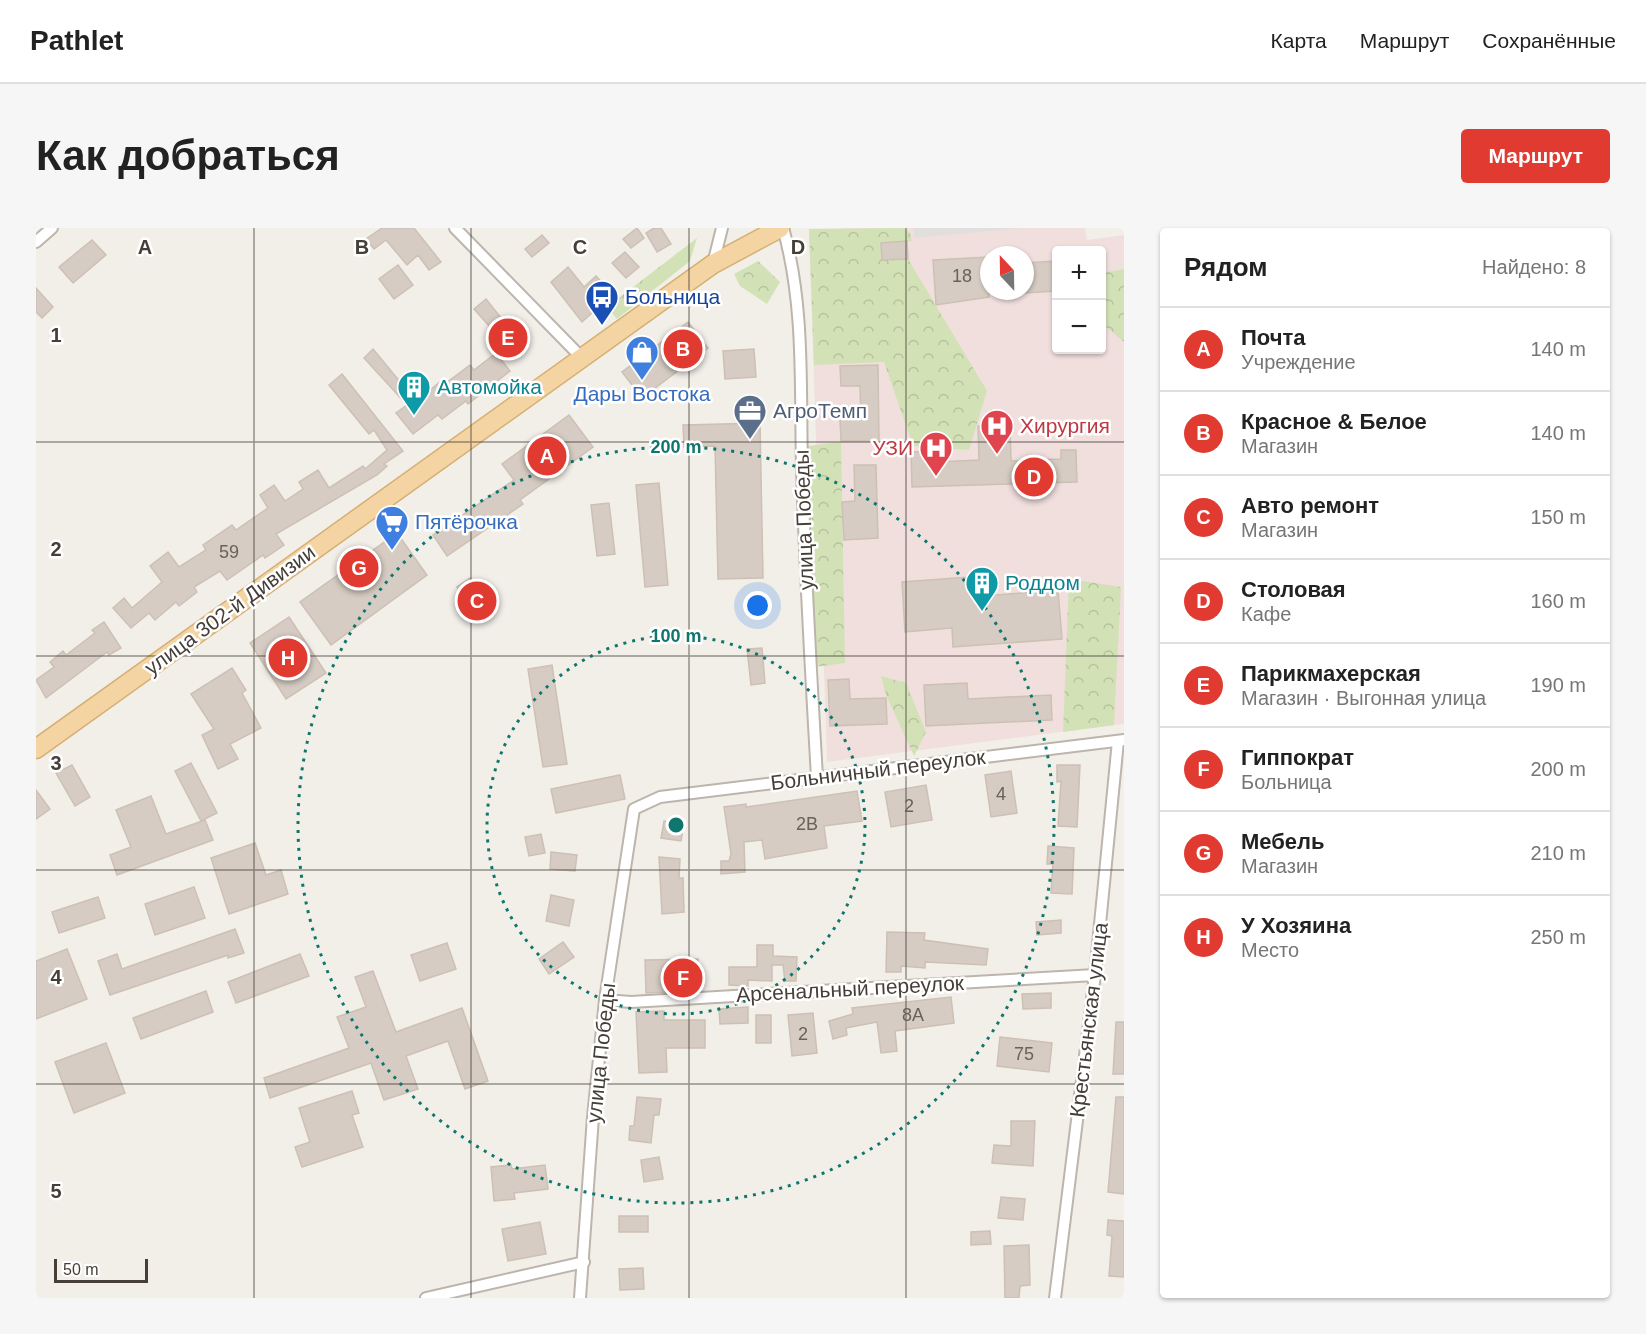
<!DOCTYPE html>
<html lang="ru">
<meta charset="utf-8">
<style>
:root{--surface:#fff;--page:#f6f6f6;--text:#222;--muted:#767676;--line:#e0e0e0;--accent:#e13b31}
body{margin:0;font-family:Helvetica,sans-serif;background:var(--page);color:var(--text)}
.controls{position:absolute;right:18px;top:18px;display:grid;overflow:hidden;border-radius:6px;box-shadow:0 2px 4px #0004}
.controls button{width:54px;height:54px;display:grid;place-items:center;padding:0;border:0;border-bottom:2px solid var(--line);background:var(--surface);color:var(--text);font:30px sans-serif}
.compass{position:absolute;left:944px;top:18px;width:54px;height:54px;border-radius:50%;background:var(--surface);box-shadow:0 2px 4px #0004;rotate:338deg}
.scale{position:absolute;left:18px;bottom:15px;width:94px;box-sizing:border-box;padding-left:6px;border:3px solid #453f38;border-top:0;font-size:16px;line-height:21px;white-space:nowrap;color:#453f38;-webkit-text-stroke:4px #fff;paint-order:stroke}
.you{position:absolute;left:722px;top:378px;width:21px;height:21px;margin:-15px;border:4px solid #fff;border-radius:50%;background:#1a73e8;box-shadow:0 0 0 9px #1a73e833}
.badge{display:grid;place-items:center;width:39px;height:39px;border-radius:50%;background:var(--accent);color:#fff;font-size:20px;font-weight:700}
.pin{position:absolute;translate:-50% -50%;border:3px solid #fff;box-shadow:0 2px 6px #0006}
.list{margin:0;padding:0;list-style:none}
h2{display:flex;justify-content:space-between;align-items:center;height:78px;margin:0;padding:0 24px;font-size:26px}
h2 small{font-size:20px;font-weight:400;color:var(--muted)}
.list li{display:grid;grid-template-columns:39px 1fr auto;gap:18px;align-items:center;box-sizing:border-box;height:84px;padding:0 24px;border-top:2px solid var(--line)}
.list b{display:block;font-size:22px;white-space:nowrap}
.list p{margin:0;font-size:20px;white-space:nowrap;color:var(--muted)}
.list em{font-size:20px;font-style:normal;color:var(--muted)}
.map{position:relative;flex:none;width:1088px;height:1070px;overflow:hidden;border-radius:6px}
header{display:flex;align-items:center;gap:36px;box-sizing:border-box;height:84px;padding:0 30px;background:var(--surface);border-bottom:2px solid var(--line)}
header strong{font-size:28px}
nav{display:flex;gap:33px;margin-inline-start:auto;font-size:21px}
.intro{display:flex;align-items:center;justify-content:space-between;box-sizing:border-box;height:144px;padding:0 36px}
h1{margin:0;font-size:42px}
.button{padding:15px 27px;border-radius:6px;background:var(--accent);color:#fff;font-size:21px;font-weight:700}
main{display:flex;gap:36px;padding:0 36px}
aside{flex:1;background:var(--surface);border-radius:6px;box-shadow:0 2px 4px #0004}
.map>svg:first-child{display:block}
</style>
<header>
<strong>Pathlet</strong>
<nav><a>Карта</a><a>Маршрут</a><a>Сохранённые</a></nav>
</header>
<div class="intro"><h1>Как добраться</h1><a class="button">Маршрут</a></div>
<main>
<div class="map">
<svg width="1088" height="1070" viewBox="0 0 1088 1070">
<defs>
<pattern id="grass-tufts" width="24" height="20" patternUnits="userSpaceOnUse" patternTransform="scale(1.5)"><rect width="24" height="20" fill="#d2e2b6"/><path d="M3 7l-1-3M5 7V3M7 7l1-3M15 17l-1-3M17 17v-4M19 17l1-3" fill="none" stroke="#b6c39d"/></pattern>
<pattern id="forest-crowns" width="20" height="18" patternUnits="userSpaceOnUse" patternTransform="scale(1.5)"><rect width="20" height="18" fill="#d2e2b6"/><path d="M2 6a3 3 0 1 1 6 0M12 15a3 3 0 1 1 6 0" fill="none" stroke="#b6c39d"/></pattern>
</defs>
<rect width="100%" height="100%" fill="#f2efe9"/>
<path fill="#f1dfde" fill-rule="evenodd" d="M810,0H1049L1051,12L1088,7V496L791,534L773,5ZM1020,22H1066V122H1020ZM953,27H989V63H953Z"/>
<path fill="url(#grass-tufts)" d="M661,10L654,33L581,91L571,79Z"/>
<g fill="url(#forest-crowns)">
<path d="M868,0L874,5L876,13L845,15L846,32L872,31L951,163L933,222L877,218L848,134L778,137L773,1Z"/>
<path d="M722,33L744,54L731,76L704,58L698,46Z"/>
<path d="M1088,41V114L1070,99L1066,47V45Z"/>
<path d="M805,214L809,435L779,439L764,219Z"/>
<path d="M1033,351L1085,359L1078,497L1027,504Z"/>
<path d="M845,448L870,455L890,504L878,528L850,467Z"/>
</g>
<path fill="#e1dfdd" d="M878,0H985L878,10Z"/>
<g fill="#d6ccc3" stroke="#cdc0b4" stroke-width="1.5">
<path d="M346,0H378L405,34L393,42L382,27L371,37L350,12L338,21L330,11Z"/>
<path d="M601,0L608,10L595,20L587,11Z"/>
<path d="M618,0H625L635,16L621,24L610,5Z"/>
<path d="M506,7L513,15L496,29L489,21Z"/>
<path d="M56,12L70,27L37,55L23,39Z"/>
<path d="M871,13L872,31L846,32L845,15Z"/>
<path d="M589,24L603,39L590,50L576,35Z"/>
<path d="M953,29V69L900,77L897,32Z"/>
<path d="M1020,33V63L989,65V35Z"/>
<path d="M362,37L377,57L358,71L343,51Z"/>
<path d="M532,39L548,59L560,48L577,66L546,94L515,54Z"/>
<path d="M0,60L17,79L6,90L0,84Z"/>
<path d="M450,71L481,110L467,120L461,110L463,109L438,81Z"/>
<path d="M652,94L672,120L606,170L586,144Z"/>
<path d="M337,121L380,173L404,154L406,158L434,137L438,142L460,125L474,143L432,176L430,173L406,191L402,187L377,206L360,185L371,177L328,130Z"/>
<path d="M718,121L720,149L689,151L687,123Z"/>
<path d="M842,137L843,213H805L804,192H825L824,158H805L804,138Z"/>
<path d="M306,146L367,223L348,236L351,238L341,247L240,306L248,317L229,330L227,327L191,352L184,343L158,359L161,364L143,378L140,374L119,392L113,385L95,400L77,380L88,370L96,380L126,354L114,338L132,324L143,339L170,322L167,317L196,297L200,302L232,280L224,267L238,257L249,273L267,261L263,254L282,242L293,260L327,238L329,241L351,222L338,202L333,206L293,157Z"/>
<path d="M533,187L557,219L484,272L487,276L411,328L397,307L478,252L466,236Z"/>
<path d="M724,195L727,350L682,351L679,218L648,219L647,197Z"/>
<path d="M974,197L975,233L1025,231V222H1040L1041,254L876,259L875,224L900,223V234L943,232L942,198Z"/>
<path d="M818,237H840L842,310L808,312L806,274L819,273Z"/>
<path d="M623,255L632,357L609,359L600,257Z"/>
<path d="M573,275L579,326L561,328L555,277Z"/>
<path d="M361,305L391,347L295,417L264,374Z"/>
<path d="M947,348L949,368L1022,362L1026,411L917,419L916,400L869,404L866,354Z"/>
<path d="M434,350L454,377L440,386L421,359Z"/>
<path d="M253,389L290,445L250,471L214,415Z"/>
<path d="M68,394L85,420L73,427L71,424L10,470L0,452L18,439L14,434L27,423L30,427L59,405L56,402Z"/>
<path d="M726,420L729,455L715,457L711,421Z"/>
<path d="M516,437L531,536L507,539L492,441Z"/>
<path d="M196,440L210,462L206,465L225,500L194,516L202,531L182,541L166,507L178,501L155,466Z"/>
<path d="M813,451L814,471L850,470L851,496L794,498L792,452Z"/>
<path d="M931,455L932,471L1015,467L1016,492L890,498L888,457Z"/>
<path d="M155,535L181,585L165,593L139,543Z"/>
<path d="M36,537L54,569L39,578L20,545Z"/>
<path d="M1021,537H1044L1041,599L1022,598L1025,553L1021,554Z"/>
<path d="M975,543L981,585L955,589L949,547Z"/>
<path d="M584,547L589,571L520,585L515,561Z"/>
<path d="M890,557L896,592L855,599L849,564Z"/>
<path d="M0,562L14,581L0,591Z"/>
<path d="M821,563L826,593L788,598L791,620L729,631L726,612L708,614L709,644L685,646V633H693L695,626L688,579L710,576V579Z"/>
<path d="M115,568L130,606L169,592L177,612L81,647L74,627L95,619L80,582Z"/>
<path d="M628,593L648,596L645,613L625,610Z"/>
<path d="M505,606L509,625L493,628L489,609Z"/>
<path d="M219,615L230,647L245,642L252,666L193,686L175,630Z"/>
<path d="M1012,618L1038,620L1036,666L1015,665L1017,636H1011Z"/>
<path d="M515,624L541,627L539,643L514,641Z"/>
<path d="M623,629L644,631L643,650H647L648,684L626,686Z"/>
<path d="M158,659L169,690L119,707L109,676Z"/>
<path d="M515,667L538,672L533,698L510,693Z"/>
<path d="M62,669L69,690L23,705L16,684Z"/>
<path d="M1025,692V705L1001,707L1000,694Z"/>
<path d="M199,701L208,725L192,730V727L74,767L62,733L81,726L86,741Z"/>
<path d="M851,704L889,705L888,712L952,721L950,737L889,734V740L865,738V744H850Z"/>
<path d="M527,714L538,729L513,746L503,731Z"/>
<path d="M411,715L420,741L384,753L375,727Z"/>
<path d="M721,717H737V728L761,729L760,753H749L747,737H736V753L712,752V758L693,757V739H721Z"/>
<path d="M31,721L51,771L0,791V733Z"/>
<path d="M264,726L273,748L200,775L192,754Z"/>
<path d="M662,731V763L610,765L609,732Z"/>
<path d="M337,743L360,804L426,780L452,853L429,861L412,813L370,828L382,861L348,872L335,835L234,870L228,850L313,820L301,789L330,779L319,749Z"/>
<path d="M170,763L177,784L105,811L97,790Z"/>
<path d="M1015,765V780L987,781L986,766Z"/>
<path d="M915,769L918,795L859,803L861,823L845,825L841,794L810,800L811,807L797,811L793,793L817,786L816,780Z"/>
<path d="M712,779V795L684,796L683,781Z"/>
<path d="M628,783V792H669V820H630L631,844L603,845L600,784Z"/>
<path d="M777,785L781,825L756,828L752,787Z"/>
<rect x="720" y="787" width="15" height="28"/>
<path d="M1080,794H1088V846H1077Z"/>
<path d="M964,809L1016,815L1013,844L961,838Z"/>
<path d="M70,815L89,865L38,885L19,834Z"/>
<path d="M316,863L323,885L316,887L327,919L266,939L259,919L274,914L263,880Z"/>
<path d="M601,869L625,871L623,887H618L615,915L593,912L594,898H598Z"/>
<path d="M1080,869H1088V966L1072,964Z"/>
<path d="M975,893H999L997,938L956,935L958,917L975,918Z"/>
<path d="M623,929L627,951L608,954L605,932Z"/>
<path d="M475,937L476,941L509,937L512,961L478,965L479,971L458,973L455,939Z"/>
<path d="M965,969L989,971L987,992L962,990Z"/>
<rect x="583" y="988" width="29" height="16"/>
<path d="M1072,992L1088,993V1049L1073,1048L1076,1008L1071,1007Z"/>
<path d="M504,994L510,1026L472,1033L466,1001Z"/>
<path d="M954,1003L955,1016L935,1017V1004Z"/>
<path d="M993,1017L994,1057L984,1058L983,1070H969L968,1018Z"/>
<path d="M607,1040L608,1061L584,1062L583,1041Z"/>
</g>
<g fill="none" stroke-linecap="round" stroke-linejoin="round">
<defs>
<g id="street">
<path d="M419,0L546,130"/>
<path d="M747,0C769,77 764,161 766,240C769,343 775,446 781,549"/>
<path d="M0,14L16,0"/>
<path d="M677,36L686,0"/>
<path d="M569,772L595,774L1059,747"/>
<path d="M390,1070L548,1034"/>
<path d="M544,1070L557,889L569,772L598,581L624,569L1088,512"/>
<path d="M1019,1070L1059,747L1082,513"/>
</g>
<path id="primary" d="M0,521L677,36L744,0"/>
</defs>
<use href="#street" stroke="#bdb5ac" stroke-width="14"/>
<use href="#primary" stroke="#d6af73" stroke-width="21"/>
<use href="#street" stroke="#fff" stroke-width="10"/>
<use href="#primary" stroke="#f3d4a2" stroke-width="18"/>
</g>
<path fill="none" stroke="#453f38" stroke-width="1.5" stroke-opacity="0.55" d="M218,0V1070M435,0V1070M653,0V1070M870,0V1070M0,214H1088M0,428H1088M0,642H1088M0,856H1088"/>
<g fill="none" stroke="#0f766e" stroke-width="3" stroke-dasharray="3 6">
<circle cx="640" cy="597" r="189"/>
<circle cx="640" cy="597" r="378"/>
</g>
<defs>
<symbol id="bus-pin" viewBox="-11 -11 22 30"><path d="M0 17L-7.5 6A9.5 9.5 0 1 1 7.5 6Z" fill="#1a4fb4" stroke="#fff"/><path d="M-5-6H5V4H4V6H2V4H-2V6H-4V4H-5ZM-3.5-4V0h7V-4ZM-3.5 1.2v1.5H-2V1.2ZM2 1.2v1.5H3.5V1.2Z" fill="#fff"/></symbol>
<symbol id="shop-pin" viewBox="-11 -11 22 30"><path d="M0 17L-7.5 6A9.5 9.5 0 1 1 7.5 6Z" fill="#3f7fe0" stroke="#fff"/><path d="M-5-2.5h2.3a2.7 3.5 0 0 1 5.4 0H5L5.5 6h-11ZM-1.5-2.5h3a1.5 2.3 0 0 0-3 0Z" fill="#fff"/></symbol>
<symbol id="building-pin" viewBox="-11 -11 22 30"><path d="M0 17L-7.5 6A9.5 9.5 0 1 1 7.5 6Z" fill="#0f9aa8" stroke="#fff"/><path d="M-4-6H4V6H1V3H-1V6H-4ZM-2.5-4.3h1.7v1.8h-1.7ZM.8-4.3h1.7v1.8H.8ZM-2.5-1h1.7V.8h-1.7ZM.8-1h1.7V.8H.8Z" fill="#fff"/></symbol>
<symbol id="office-pin" viewBox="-11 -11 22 30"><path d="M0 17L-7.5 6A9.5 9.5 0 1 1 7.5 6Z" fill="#5c6f8a" stroke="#fff"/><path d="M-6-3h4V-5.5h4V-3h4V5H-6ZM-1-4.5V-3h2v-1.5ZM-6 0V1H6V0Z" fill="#fff"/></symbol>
<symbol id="hospital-pin" viewBox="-11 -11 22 30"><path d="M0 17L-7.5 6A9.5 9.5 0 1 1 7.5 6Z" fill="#e0444e" stroke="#fff"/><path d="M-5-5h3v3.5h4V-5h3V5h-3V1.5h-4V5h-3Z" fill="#fff"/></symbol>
<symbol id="supermarket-pin" viewBox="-11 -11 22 30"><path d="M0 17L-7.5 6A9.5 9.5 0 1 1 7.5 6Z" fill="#3f7fe0" stroke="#fff"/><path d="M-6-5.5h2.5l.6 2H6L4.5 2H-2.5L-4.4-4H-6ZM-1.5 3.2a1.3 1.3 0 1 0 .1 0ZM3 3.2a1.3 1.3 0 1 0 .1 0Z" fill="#fff"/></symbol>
</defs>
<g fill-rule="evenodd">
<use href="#bus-pin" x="547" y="50" width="38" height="52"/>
<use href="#shop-pin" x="587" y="105" width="38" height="52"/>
<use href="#building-pin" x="359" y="140" width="38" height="52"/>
<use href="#office-pin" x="695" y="164" width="38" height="52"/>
<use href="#hospital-pin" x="942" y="179" width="38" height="52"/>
<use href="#hospital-pin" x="881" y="201" width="38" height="52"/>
<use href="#supermarket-pin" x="337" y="275" width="38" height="52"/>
<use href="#building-pin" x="927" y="336" width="38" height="52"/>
</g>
<g text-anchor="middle" stroke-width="5" stroke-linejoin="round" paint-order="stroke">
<g font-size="18" fill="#69625b">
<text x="926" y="54">18</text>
<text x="193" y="330">59</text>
<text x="965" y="572">4</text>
<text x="873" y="584">2</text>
<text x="771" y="602">2В</text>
<text x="877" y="793">8А</text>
<text x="767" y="812">2</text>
<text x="988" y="832">75</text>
</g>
<g font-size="21" fill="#164399" stroke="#fff" text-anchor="start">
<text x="589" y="76">Больница</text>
</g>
<g font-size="21" fill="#0d838f" stroke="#fff" text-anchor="start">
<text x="401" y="166">Автомойка</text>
<text x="969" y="362">Роддом</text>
</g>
<g font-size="21" fill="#366cbe" stroke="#fff">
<text x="606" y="173">Дары Востока</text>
<text x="379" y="301" text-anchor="start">Пятёрочка</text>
</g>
<g font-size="21" fill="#4e5e75" stroke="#fff" text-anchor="start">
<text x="737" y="190">АгроТемп</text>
</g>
<g font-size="21" fill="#be3a42" stroke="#fff" text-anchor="start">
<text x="984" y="205">Хирургия</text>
<text x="877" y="227" text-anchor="end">УЗИ</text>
</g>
<g font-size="21" fill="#453f38" stroke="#fff">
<text transform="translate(768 292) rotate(-92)" y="7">улица Победы</text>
<text transform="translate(194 382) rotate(-36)" y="7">улица 302-й Дивизии</text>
<text transform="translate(842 542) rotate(-7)" y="7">Больничный переулок</text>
<text transform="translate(814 761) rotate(-3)" y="7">Арсенальный переулок</text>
<text transform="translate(1053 792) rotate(-83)" y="7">Крестьянская улица</text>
<text transform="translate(565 825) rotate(-84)" y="7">улица Победы</text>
</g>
</g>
<g font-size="20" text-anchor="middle" font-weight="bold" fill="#453f38" stroke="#fff" stroke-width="5" stroke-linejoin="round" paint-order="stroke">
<text x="109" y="26">A</text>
<text x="326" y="26">B</text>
<text x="544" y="26">C</text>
<text x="762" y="26">D</text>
<text x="20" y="114">1</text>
<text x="20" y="328">2</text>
<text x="20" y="542">3</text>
<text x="20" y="756">4</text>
<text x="20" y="970">5</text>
</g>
<circle cx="640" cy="597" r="9" fill="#0f766e" stroke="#fff" stroke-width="3"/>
<g font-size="18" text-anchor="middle" font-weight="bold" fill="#0f766e" stroke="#fff" stroke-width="5" stroke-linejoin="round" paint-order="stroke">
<text x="640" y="225">200 m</text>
<text x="640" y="414">100 m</text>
</g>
</svg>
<div class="controls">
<button>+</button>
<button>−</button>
</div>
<svg class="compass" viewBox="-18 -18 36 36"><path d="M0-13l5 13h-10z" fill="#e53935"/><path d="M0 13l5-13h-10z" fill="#767676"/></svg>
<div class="scale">50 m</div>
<div class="you"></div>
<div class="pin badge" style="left:511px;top:228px">A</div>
<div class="pin badge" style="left:647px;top:121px">B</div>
<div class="pin badge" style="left:441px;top:373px">C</div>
<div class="pin badge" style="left:998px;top:249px">D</div>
<div class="pin badge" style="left:472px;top:110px">E</div>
<div class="pin badge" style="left:647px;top:750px">F</div>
<div class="pin badge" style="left:323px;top:340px">G</div>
<div class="pin badge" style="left:252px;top:430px">H</div>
</div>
<aside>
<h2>Рядом<small>Найдено: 8</small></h2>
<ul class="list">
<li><span class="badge">A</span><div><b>Почта</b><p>Учреждение</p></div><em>140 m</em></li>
<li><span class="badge">B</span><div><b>Красное &amp; Белое</b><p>Магазин</p></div><em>140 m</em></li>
<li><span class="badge">C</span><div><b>Авто ремонт</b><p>Магазин</p></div><em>150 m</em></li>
<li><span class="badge">D</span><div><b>Столовая</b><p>Кафе</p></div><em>160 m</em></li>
<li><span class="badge">E</span><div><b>Парикмахерская</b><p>Магазин · Выгонная улица</p></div><em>190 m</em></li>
<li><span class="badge">F</span><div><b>Гиппократ</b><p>Больница</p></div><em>200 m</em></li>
<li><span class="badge">G</span><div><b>Мебель</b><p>Магазин</p></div><em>210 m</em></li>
<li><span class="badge">H</span><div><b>У Хозяина</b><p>Место</p></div><em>250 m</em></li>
</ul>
</aside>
</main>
